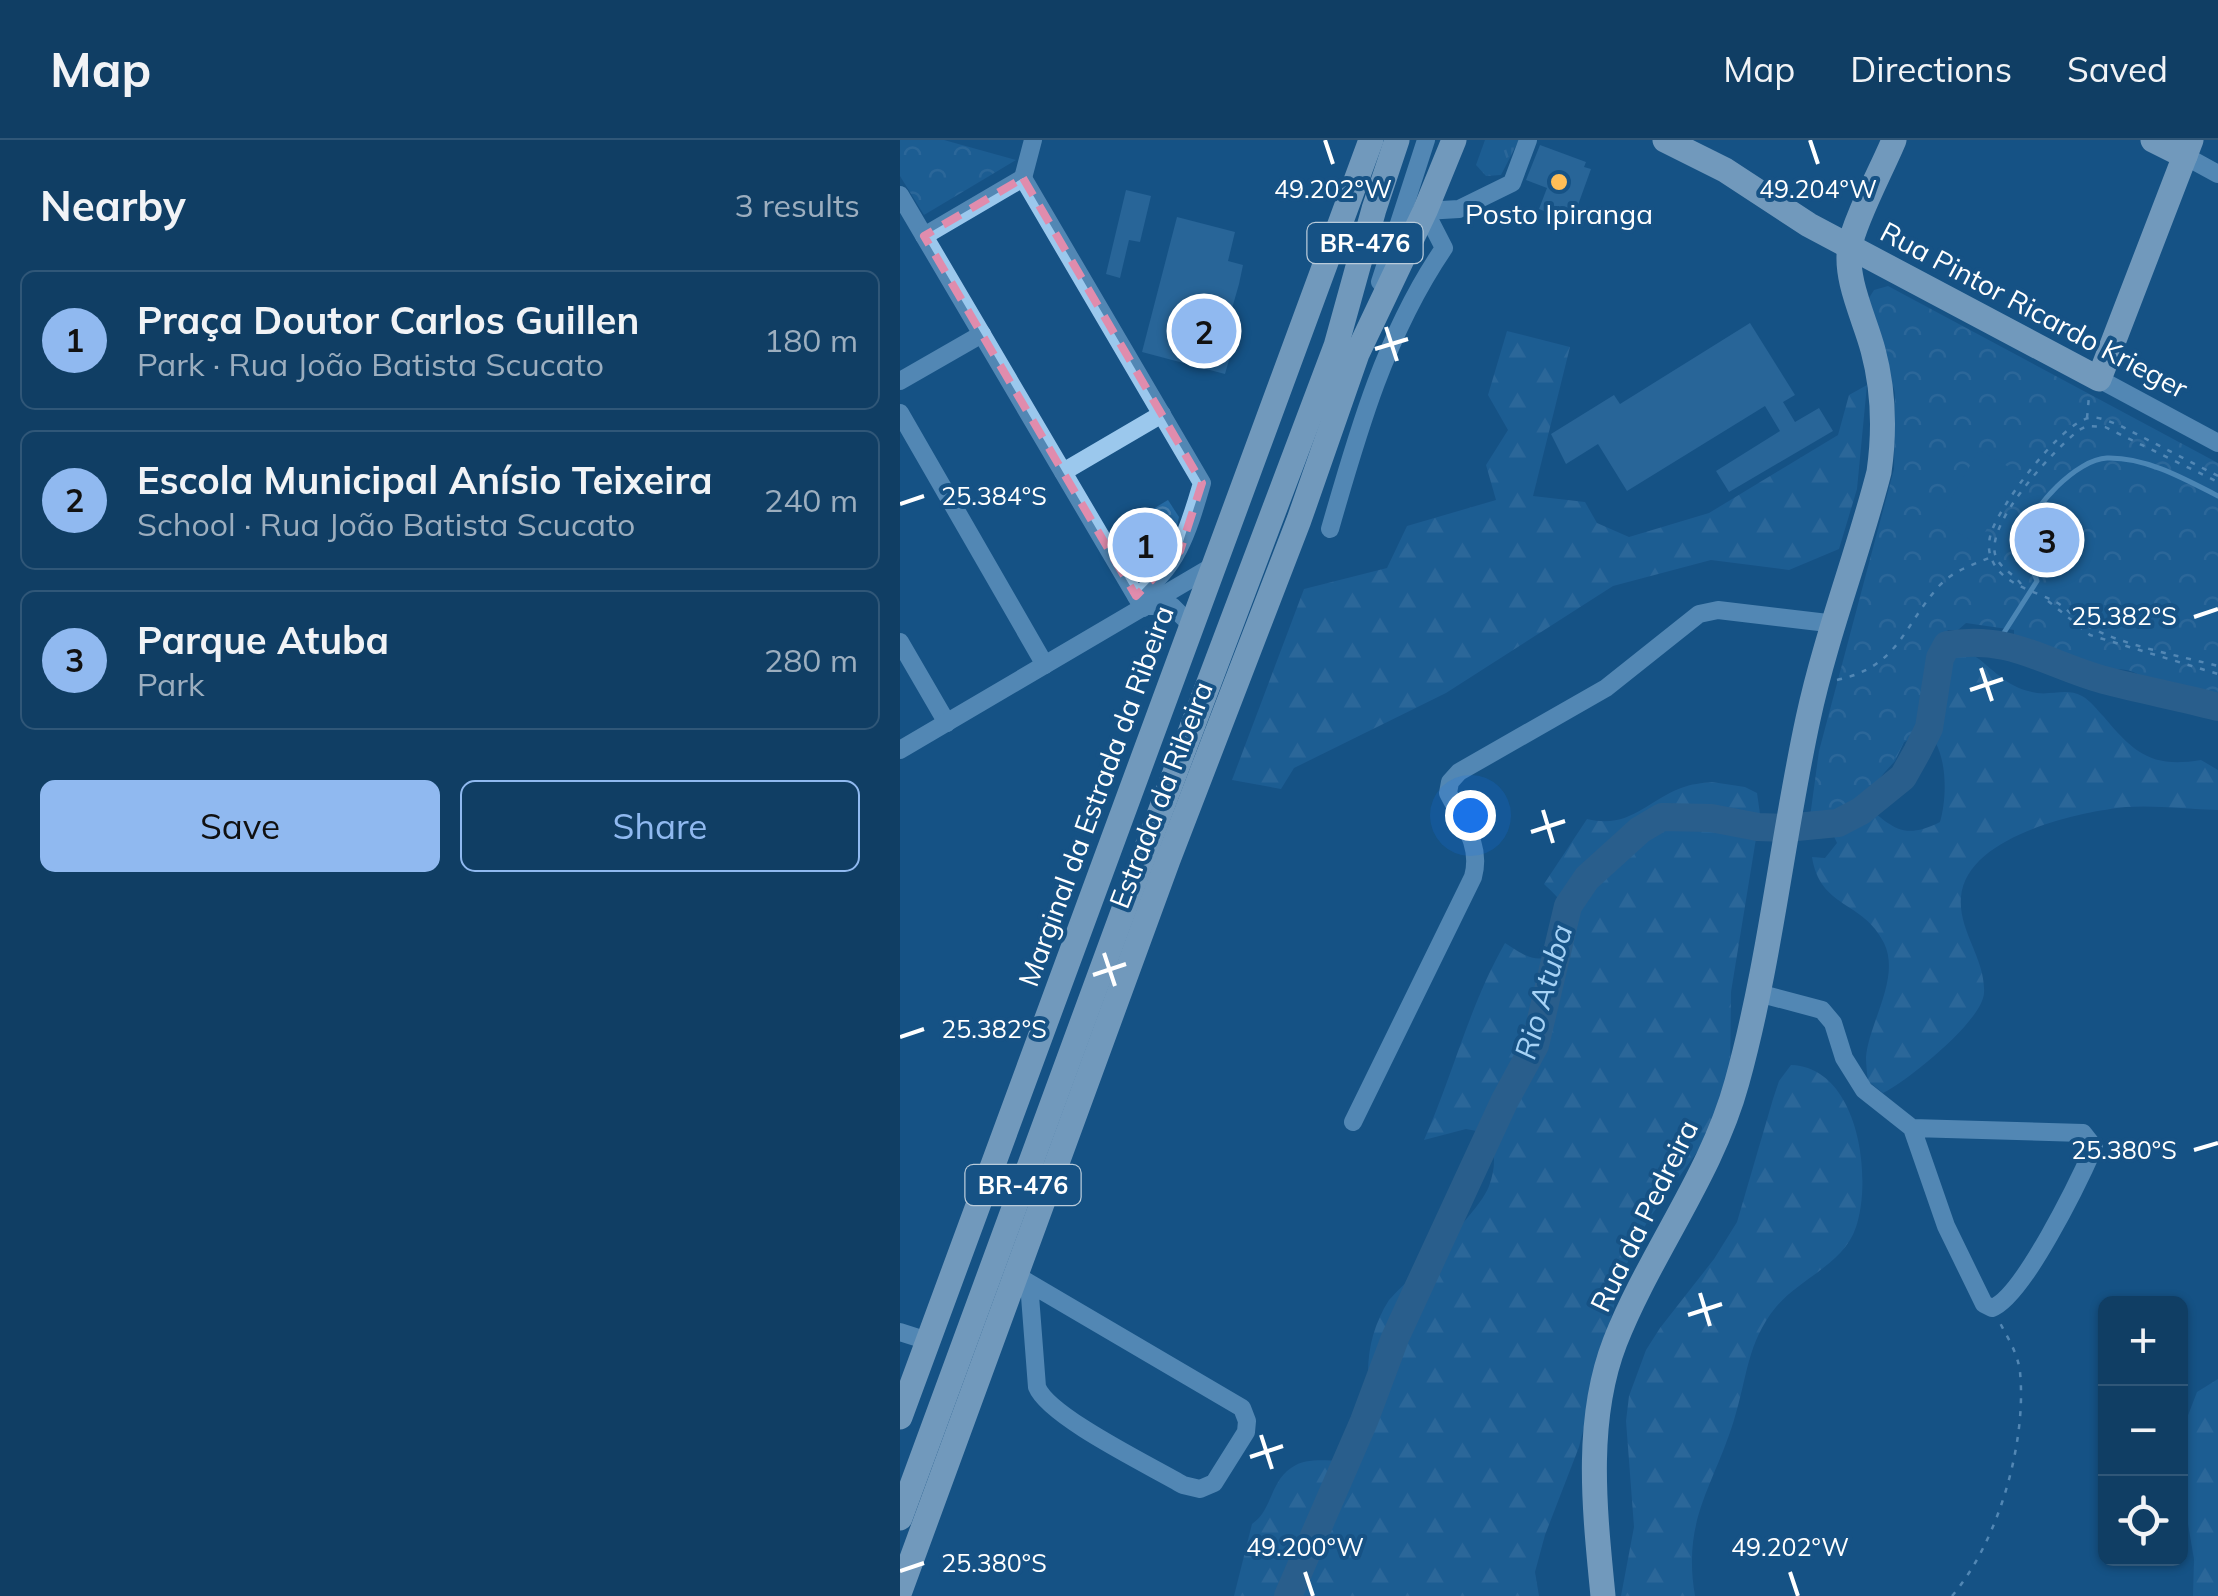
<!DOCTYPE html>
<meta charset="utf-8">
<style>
:root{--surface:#103e64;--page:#1e496d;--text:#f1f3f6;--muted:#9caebf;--line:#305778;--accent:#90b9f0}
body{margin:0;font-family:Mulish,sans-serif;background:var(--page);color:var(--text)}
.controls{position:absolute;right:30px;bottom:30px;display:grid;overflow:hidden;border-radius:15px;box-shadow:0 2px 8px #0004}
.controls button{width:90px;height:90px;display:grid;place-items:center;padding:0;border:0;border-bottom:2px solid var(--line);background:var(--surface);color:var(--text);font:50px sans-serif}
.you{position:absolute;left:570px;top:675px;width:35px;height:35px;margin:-25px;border:8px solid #fff;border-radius:50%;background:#1a73e8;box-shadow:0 0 0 15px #1a73e833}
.badge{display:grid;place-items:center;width:65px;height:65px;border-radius:50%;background:var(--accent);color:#111;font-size:32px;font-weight:700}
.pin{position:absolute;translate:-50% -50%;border:5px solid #fff;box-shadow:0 2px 10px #0006}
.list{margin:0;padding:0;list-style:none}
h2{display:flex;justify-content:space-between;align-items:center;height:130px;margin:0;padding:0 40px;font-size:42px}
h2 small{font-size:32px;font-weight:400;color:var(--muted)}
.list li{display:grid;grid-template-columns:65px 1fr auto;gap:30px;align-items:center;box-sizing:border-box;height:140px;margin:0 20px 20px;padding:0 20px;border:2px solid var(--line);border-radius:15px}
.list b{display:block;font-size:38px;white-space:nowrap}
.list p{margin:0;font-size:32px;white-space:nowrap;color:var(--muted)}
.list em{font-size:32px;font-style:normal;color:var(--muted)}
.actions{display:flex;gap:20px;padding:30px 40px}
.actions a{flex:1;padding:22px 0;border:2px solid var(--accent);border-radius:15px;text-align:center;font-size:35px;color:var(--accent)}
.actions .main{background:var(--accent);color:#111}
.icon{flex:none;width:55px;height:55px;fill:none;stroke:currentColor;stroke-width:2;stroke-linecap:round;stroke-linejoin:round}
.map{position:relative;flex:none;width:1318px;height:1456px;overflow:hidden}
header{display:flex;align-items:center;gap:60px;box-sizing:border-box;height:140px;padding:0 50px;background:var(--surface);border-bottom:2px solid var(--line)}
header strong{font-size:48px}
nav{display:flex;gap:55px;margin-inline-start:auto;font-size:35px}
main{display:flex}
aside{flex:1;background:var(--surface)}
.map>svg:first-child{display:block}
</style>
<header>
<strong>Map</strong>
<nav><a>Map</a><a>Directions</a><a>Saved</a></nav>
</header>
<main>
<aside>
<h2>Nearby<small>3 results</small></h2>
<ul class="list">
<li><span class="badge">1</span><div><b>Praça Doutor Carlos Guillen</b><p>Park · Rua João Batista Scucato</p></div><em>180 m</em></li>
<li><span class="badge">2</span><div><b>Escola Municipal Anísio Teixeira</b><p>School · Rua João Batista Scucato</p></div><em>240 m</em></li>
<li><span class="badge">3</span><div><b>Parque Atuba</b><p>Park</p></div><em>280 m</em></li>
</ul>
<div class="actions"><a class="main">Save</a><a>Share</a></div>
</aside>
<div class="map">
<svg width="1318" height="1456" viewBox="0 0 1318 1456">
<defs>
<pattern id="grass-tufts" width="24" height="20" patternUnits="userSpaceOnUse" patternTransform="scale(2.5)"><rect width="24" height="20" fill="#256aa3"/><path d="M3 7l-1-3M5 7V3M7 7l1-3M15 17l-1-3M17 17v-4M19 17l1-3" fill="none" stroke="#4680b1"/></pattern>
<pattern id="forest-firs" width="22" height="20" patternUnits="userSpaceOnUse" patternTransform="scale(2.5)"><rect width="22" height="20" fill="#256aa3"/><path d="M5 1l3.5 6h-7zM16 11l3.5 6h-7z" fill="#4680b1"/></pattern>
<pattern id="park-crowns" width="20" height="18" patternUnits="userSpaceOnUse" patternTransform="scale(2.5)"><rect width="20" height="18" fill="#256aa3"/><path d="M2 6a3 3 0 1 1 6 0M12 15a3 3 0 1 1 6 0" fill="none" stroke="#4680b1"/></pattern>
</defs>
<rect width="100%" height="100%" fill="#165285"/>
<path fill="url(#grass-tufts)" d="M585,0H619L601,35L586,36L576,25Z"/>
<g fill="url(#forest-firs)" fill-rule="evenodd">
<path d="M607,191L670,207L633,356L685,362L697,383L729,397L809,373L938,295L949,255L967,245L957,349L939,409L889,430L811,420L713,446L546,553L394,628L381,649L332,640L404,449L487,428L507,386L596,360L586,325L608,290L588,255Z"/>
<path d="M1026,468L1058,490H1048L1044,495H1052C1064,516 1070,510 1085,524C1103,539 1113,549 1137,553C1153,555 1167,548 1182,556C1191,561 1197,570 1204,577C1235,614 1252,628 1301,620L1318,630V670C1288,669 1256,665 1226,667C1178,672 1066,696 1061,757C1058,791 1086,819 1084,853C1083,880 1008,941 983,953L968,941C967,933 966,925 966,917C969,882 1001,838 984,803C963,760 920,769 912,717L925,718L937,703L926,679L915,681L910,677ZM1022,587C1048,604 1048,655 1040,682C1000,702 991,685 959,660L995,621L1004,602L1015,597Z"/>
<path d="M812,642L845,647L857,653L860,674L831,852L830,941L800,1008L748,1080L722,1134L679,1307L645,1395L635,1432L639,1456H334L352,1384C372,1371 370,1342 391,1328C415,1311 442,1331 463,1309C481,1289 468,1257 468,1233C468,1206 475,1182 489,1160C511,1136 580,1072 589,1046C596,1027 596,1011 587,993L566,989L524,1000C553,935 569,866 605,803C634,822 638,823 670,809C683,781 663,762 644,744L687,679C730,689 745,662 781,648C791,644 802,643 812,642Z"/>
<path d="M891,925C958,927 973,1036 956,1087C944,1124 899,1139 876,1167C847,1202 847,1239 834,1280C813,1348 782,1379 795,1456H721L734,1387L726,1281L729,1256L746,1210L760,1188L814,1119L837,1082L873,959L879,941Z"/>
<path d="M1318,1239V1456H1293L1294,1419L1283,1355L1287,1278L1297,1252Z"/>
</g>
<g fill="url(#park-crowns)">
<path d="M0,0H44L116,20L24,75L0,36Z"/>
<path d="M988,146L1318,323V555L1270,544L1264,549L1248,546L1247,540C1233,530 1223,527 1206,531L1198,524L1192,531L1178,526L1176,518L1126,508L1114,497V490L1066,483L1058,490H1047C1019,523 1039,586 1004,602C993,625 962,663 939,675C932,678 923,680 915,681L910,677L919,611L994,329L995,253L969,158L974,150Z"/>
<path d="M268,360L279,377L271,413L241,445L211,394Z"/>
</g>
<path fill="#256aa3" d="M1079,310L1119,333L1078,404L1038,381Z"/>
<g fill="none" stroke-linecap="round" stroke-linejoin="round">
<path stroke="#8dc5f0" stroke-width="5" d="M1098,502L1137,441C1132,427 1122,411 1125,396C1131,367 1177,319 1207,318C1246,317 1285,339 1318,356"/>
<path stroke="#426e94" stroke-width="28" d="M388,1456L464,1281L495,1198L604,962L635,905L668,766L687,738L740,690L762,677L811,678L858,687L886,688L938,683L961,671L1003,637L1017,612L1029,588L1040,518L1047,505C1110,494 1146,524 1204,540C1242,550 1280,557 1318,567"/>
</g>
<g fill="#3e7caf">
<path d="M640,5L686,22L684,27L691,29L670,87L654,81L656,76L639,69L647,48L626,40Z"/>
<path d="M226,50L251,56L240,102L229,100L220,138L206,134Z"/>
<path d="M277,77L335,92L328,121L343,125L339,144L331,172L314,168L304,206L331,213L325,234L242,212Z"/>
<path d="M850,183L895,255L883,262L895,282L919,268L933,291L829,352L816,331L880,291L865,266L727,351L698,304L666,324L651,294L714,255L720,264Z"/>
</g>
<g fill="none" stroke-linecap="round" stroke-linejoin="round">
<g stroke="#9bc8ed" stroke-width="2.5" stroke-dasharray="5 8" stroke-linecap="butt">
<path d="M1187,278L1189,256"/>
<path d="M1318,336L1219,285C1210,282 1199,276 1189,278C1160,284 1100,365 1091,393C1088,403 1088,413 1093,422C1104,445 1135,451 1156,462C1167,468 1175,479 1186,485C1220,505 1280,516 1318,526"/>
<path d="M1121,444C1114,434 1098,427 1095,414C1087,381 1154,310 1179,290L1187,286L1205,287L1318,342"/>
<path d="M1148,461L1190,495L1318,534"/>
<path d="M937,540C1000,526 1002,487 1040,445C1053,431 1072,425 1089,418"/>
<path d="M1052,1456C1098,1402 1127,1303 1120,1232C1118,1214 1108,1198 1100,1183"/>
</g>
<g stroke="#9bc8ed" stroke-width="18">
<path d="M1285,16L1318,34"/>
<path d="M123,38L302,343C289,387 278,430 236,456"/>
<path d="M123,38L133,0"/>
<path d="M0,55L243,468"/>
<path d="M24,96L123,38"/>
<path d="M480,142L526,0"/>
<path d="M1199,239L1318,303"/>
<path d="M0,241L82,194"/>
<path d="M0,273L145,525"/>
<path d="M163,332L262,274"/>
<path d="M430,389C458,291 486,193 544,108L525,71L559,69L612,43L628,0"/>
<path d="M248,466H272L287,481L289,492"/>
<path d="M0,502L47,583"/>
<path d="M0,610L313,426"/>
<path d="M858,853L922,870L933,883L944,918L964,950L1012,988L1046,1086L1084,1164L1092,1168C1123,1157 1179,1041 1194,1007L1183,993L1012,988"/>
<path d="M453,982L573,737C582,705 562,681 548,653L550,642L559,632L706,548L799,474L818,470L936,484"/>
<path d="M116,1135L129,1143L342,1268L347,1281L346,1292L314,1343L300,1349L283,1345C251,1326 149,1277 137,1247L129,1143"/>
<path d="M0,1192L28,1201"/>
</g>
<g stroke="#e1f0ff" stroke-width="25">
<path d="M765,0L825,30L909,85L1199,239L1291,0"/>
<path d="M1253,0L1285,16"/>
<path d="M0,1277L471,0"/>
<path d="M0,1378L245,712L436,206L474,69L497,0"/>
<path d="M0,1451L268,720L399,380L457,214L525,71L554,0"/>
<path d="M703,1456C695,1373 684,1282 715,1202C750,1113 812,1034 837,942C870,823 882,699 908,579C926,495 958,414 979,332C985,290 984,251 973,210C965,179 944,139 950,106C954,81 983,27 994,0"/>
</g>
</g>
<path d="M0 0H1318V1456H0ZM123,38L302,343L280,411L236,456L24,96Z" fill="#165285" fill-opacity=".55" fill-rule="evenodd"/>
<path fill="none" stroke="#e08cad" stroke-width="8" stroke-dasharray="20 12" stroke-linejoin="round" d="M123,38L302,343L280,411L236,456L24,96Z"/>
<path fill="none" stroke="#fff" stroke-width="4" d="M425,0L433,24M910,0L918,24M486,187L497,221M475,209L508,199M0,364L24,356M1294,477L1318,469M1081,528L1092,561M1070,550L1103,539M643,670L653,703M631,692L665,681M204,813L215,846M193,835L226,824M0,897L24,889M1294,1010L1318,1003M800,1153L810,1186M788,1175L822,1164M361,1295L372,1329M350,1317L383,1306M0,1431L24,1423M405,1432L413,1456M890,1432L898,1456"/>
<circle fill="#ffbe57" stroke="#165285" stroke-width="4" cx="659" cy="42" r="10"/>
<g text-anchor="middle" stroke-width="8" stroke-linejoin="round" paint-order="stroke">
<g fill="#165285" stroke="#b9cbda" stroke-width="2.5">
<rect x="407.5" y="83" width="115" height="40" rx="8"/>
<rect x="65.5" y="1025" width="115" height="40" rx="8"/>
</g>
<g font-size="25" font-weight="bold" fill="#fff">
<text x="465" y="112">BR-476</text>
<text x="123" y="1054">BR-476</text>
</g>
<g font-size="28" fill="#fff" stroke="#165285">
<text x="659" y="84">Posto Ipiranga</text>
</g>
<g font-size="28" fill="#fff" stroke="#165285">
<text transform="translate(1134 170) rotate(28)" y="10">Rua Pintor Ricardo Krieger</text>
<text transform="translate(261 655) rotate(-69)" y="10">Estrada da Ribeira</text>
<text transform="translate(196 656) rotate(-70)" y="10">Marginal da Estrada da Ribeira</text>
<text transform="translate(744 1076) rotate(-64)" y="10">Rua da Pedreira</text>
</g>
<g font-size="30" font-style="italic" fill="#a6d2f5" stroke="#165285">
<text transform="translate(644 852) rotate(-74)" y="10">Rio Atuba</text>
</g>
</g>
<g font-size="25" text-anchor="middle" fill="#fff" stroke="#165285" stroke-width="8" stroke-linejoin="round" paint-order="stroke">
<text x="433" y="58">49.202°W</text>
<text x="918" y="58">49.204°W</text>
<text x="94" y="365">25.384°S</text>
<text x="1224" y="485">25.382°S</text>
<text x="94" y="898">25.382°S</text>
<text x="1224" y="1019">25.380°S</text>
<text x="405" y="1416">49.200°W</text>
<text x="890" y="1416">49.202°W</text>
<text x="94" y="1432">25.380°S</text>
</g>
</svg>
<div class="controls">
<button>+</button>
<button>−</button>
<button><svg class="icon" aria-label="locate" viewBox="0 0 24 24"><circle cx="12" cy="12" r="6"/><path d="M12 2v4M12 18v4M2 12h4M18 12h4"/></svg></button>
</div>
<div class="you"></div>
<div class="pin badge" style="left:245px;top:405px">1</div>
<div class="pin badge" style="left:304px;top:191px">2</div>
<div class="pin badge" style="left:1147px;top:400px">3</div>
</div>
</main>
